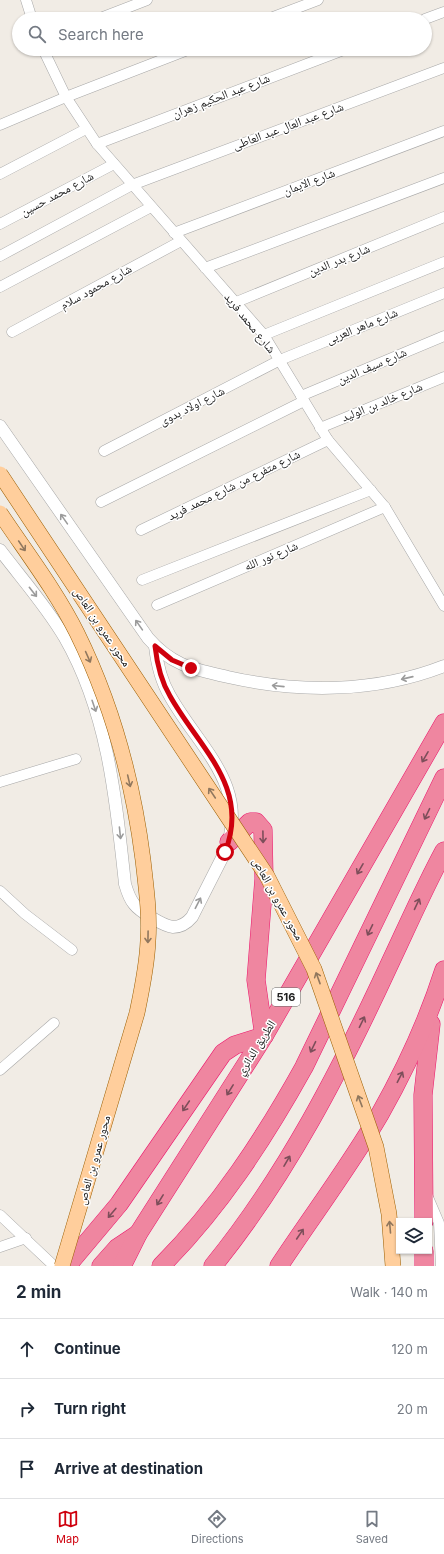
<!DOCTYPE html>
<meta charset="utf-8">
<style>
:root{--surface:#fff;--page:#f6f6f7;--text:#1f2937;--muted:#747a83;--line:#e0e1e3;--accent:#cf000d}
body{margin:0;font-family:Inter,"Noto Naskh Arabic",sans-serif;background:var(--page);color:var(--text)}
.controls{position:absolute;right:12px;bottom:12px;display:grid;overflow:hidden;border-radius:0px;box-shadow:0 1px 3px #0004}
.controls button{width:36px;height:36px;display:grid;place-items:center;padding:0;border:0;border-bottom:1px solid var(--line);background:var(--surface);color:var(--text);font:20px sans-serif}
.stop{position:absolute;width:12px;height:12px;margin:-9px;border:3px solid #cf000d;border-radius:50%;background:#fff}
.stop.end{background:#cf000d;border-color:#fff;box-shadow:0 1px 4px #0008}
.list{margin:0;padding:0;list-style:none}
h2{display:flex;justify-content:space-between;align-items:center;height:52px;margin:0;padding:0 16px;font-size:17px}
h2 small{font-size:13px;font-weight:400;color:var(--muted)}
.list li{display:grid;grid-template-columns:26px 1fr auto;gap:12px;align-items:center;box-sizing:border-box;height:60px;padding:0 16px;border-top:1px solid var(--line)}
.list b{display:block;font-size:15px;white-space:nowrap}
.list em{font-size:13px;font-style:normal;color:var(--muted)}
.icon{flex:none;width:22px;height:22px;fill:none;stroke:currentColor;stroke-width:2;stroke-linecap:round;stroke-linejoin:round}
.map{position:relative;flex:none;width:444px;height:1266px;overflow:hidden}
.search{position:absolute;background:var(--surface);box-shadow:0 1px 3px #0004;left:12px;right:12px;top:12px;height:44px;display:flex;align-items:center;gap:10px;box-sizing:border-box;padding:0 14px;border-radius:22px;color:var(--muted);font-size:15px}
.sheet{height:232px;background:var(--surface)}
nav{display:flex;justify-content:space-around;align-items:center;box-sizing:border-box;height:56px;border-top:1px solid var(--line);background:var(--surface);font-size:11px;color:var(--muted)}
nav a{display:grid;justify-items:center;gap:2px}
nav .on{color:var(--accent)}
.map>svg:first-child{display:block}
</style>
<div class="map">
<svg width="444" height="1266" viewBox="0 0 444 1266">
<rect width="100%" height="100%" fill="#f1ece5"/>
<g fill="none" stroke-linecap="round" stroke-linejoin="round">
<defs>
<g id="minor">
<path d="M26,0L32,19"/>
<path d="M98,19L147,0"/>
<path d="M268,19L318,0"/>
<path d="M425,19L444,12"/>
<path d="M43,49L66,97L97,144L264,335L328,440L385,507L444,606"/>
<path d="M0,125L66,97L190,49"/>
<path d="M97,144L346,49"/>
<path d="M0,174L86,129"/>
<path d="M0,224L114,164"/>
<path d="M174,233L444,131"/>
<path d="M0,256L132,185L444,68"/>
<path d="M205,268L444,178"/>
<path d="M0,287L151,207"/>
<path d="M234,303L444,217"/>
<path d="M12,332L181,241"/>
<path d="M264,335L444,262"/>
<path d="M301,396L444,336"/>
<path d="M320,428L444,377"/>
<path d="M104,451L280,360L444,293"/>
<path d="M101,502L304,401"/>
<path d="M141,530L328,440"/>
<path d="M142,580L371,490"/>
<path d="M157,605L385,507"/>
<path d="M0,782L76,759"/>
<path d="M0,891L25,914L72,950"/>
<path d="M0,1070L54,1023"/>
<path d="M427,1195L439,1223L441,1266"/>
<path d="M0,1215L54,1266"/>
<path d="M0,1247L26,1238"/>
</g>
<g id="tertiary">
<path d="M0,426L148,638C172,666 194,669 228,677C299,693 375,693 444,666"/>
<path d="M0,550C22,579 47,607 65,638C108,713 116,800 125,884C127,891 129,898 134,904C140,912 164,926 173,927C181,927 187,923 192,917L225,852C251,786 199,748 170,696C161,681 157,664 155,646"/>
</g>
<g id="motorway">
<path d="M424,1221L423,1095L431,1024"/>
<path d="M67,1266L119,1204L223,1053L235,1045L264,1036L256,980L264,879L263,830L256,822H250L229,842"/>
<path d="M101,1266L117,1248L138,1234"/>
<path d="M122,1266L138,1234L264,1036L444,723"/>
<path d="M161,1266C219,1208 264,1139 304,1067L444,778"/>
<path d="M213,1266C287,1175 341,1069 390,963C408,925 424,888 444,851"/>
<path d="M279,1266C312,1216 349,1167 380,1114C406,1068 428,1020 444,970"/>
<path d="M424,1266V1251"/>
</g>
</defs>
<use href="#minor" stroke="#a7a7a7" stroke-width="11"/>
<use href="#tertiary" stroke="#a7a7a7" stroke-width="13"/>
<use href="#motorway" stroke="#ec156c" stroke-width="19"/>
<use href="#minor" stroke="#fff" stroke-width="10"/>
<use href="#tertiary" stroke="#fff" stroke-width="12"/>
<use href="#motorway" stroke="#ef86a0" stroke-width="18"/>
<defs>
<g id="primary-bridge">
<path d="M0,474L267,876L314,969L376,1147L389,1214L393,1266"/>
<path d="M0,513C26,552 56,591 77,633C112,704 133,781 143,860C146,887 150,914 148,941C147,966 142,989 137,1013L62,1266"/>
</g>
</defs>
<use href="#primary-bridge" stroke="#9b5e00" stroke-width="16" stroke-linecap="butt"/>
<use href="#primary-bridge" stroke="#ffce9c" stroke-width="15"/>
</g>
<defs><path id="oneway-shaft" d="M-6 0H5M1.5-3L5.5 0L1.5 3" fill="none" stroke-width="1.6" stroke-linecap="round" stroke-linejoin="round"/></defs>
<g stroke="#9b9b9b">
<use href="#oneway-shaft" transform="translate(64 519) rotate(-125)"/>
<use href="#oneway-shaft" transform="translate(33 592) rotate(52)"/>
<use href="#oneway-shaft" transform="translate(139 625) rotate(-125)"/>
<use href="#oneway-shaft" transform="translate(407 678) rotate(167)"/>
<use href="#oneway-shaft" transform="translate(278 686) rotate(-174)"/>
<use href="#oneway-shaft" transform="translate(94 706) rotate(71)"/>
<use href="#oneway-shaft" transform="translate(120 833) rotate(84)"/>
<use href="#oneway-shaft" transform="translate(198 903) rotate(-63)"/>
</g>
<g stroke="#90775e">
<use href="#oneway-shaft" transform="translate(22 546) rotate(56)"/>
<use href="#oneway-shaft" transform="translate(88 657) rotate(66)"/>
<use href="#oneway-shaft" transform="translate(129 781) rotate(77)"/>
<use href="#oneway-shaft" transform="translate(212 793) rotate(-124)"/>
<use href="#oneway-shaft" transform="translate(148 937) rotate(91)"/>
<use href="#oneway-shaft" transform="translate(318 978) rotate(-110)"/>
<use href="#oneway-shaft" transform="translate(360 1101) rotate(-111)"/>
<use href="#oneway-shaft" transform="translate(390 1227) rotate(-95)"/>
</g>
<g stroke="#7d4e5a">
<use href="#oneway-shaft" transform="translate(425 757) rotate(120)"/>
<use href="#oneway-shaft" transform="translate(427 814) rotate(116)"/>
<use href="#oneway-shaft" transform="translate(263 837) rotate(89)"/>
<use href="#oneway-shaft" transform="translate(360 869) rotate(120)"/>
<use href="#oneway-shaft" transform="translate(417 904) rotate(-65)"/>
<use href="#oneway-shaft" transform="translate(370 930) rotate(116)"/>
<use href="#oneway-shaft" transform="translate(362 1022) rotate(-64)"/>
<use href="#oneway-shaft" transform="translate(313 1047) rotate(116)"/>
<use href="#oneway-shaft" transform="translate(400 1077) rotate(-63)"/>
<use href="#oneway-shaft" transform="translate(230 1090) rotate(122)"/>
<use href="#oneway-shaft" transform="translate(186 1106) rotate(124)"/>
<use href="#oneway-shaft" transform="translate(287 1161) rotate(-60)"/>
<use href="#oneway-shaft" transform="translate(160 1200) rotate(122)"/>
<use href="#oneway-shaft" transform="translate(112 1213) rotate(130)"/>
<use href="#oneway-shaft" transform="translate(300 1234) rotate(-56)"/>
</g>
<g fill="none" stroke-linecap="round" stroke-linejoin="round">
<path stroke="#cf000d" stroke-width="5" d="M191,668L172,660L155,646C157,664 161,681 170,696C199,748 251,787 225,852"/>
</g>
<g text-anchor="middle" stroke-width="3" stroke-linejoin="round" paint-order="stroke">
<rect fill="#fff" stroke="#636363" stroke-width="1" x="272" y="988" width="28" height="18" rx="3"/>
<g font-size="11" font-weight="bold" fill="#202020">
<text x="286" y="1001">516</text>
</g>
<g font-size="12" fill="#202020" stroke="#fff">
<text transform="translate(221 96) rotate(-21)" y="4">شارع عبد الحكيم زهران</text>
<text transform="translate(288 126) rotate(-20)" y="4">شارع عبد العال عبد العاطى</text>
<text transform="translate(309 182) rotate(-21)" y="4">شارع الايمان</text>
<text transform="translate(57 194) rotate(-28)" y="4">شارع محمد حسين</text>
<text transform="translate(339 260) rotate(-22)" y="4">شارع بدر الدين</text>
<text transform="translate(96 287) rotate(-29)" y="4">شارع محمود سلام</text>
<text transform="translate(250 323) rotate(51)" y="4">شارع محمد فريد</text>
<text transform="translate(362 326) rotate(-22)" y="4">شارع ماهر العربى</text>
<text transform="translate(372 366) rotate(-23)" y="4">شارع سيف الدين</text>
<text transform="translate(382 402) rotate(-22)" y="4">شارع خالد بن الوليد</text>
<text transform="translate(192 406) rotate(-27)" y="4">شارع اولاد بدوى</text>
<text transform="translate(234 485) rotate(-26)" y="4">شارع متفرع من شارع محمد فريد</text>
<text transform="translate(271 556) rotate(-23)" y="4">شارع نور الله</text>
<text transform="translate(102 627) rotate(56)" y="4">محور عمرو بن العاص</text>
<text transform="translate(278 899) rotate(61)" y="4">محور عمرو بن العاص</text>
<text transform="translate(256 1048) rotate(-58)" y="4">الطريق الدائري</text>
<text transform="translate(94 1160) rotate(-74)" y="4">محور عمرو بن العاص</text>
</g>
</g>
</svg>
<div class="controls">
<button><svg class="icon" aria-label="layers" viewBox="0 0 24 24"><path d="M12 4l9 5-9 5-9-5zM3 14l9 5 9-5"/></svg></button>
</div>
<div class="stop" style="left:225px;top:852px"></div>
<div class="stop end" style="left:191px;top:668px"></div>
<div class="search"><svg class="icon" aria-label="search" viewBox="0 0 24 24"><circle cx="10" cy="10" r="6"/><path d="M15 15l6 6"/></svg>Search here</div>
</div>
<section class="sheet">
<h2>2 min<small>Walk · 140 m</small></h2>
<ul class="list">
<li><svg class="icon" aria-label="ahead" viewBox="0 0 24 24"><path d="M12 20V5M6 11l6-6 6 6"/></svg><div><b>Continue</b></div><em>120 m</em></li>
<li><svg class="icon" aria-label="right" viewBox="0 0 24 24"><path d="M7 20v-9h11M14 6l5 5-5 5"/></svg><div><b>Turn right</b></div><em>20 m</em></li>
<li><svg class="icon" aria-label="arrive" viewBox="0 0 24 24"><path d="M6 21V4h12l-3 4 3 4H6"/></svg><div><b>Arrive at destination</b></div></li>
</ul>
</section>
<nav>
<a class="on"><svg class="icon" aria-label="map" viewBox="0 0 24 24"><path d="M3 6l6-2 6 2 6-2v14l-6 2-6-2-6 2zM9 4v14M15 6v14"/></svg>Map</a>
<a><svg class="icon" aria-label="directions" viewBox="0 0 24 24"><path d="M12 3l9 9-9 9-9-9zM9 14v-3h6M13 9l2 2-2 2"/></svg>Directions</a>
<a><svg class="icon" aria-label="saved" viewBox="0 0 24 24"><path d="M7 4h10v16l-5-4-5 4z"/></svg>Saved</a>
</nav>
